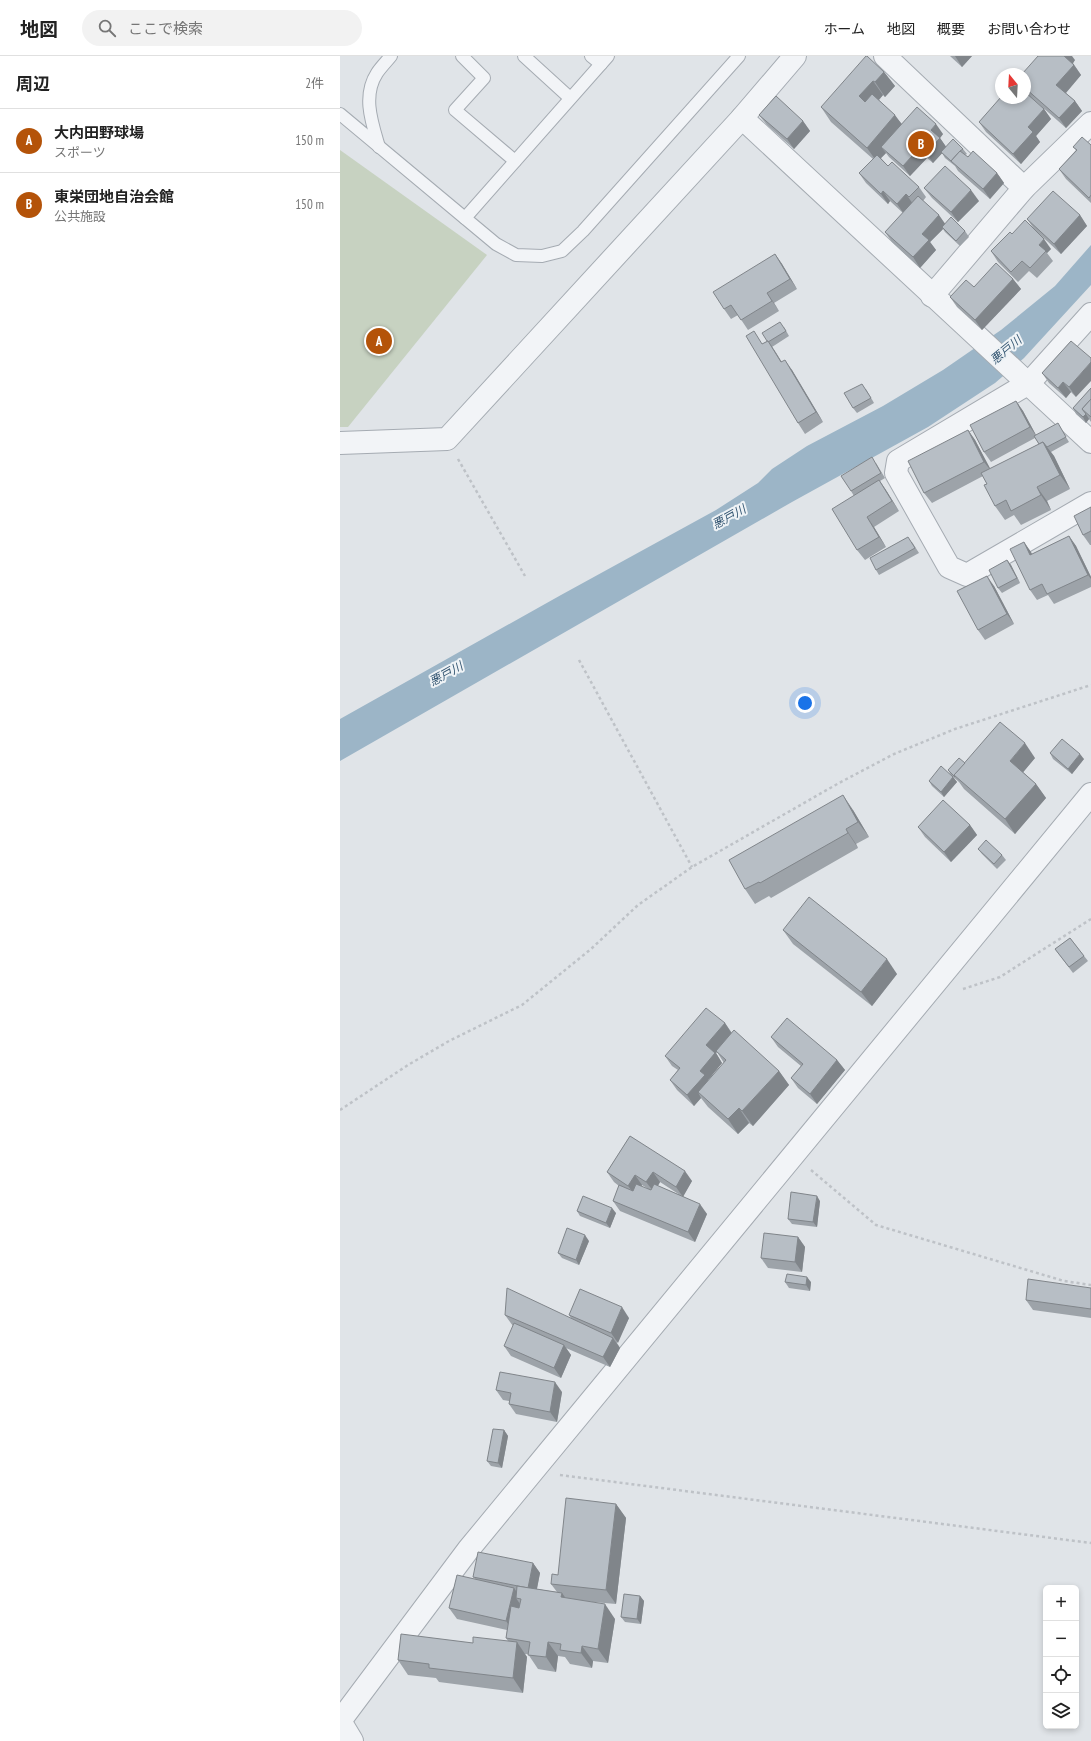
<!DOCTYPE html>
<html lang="ja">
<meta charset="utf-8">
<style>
:root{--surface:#fff;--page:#f2f2f2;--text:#222;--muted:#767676;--line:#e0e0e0;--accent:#b45309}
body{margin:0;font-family:"PT Sans Narrow","Noto Sans JP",sans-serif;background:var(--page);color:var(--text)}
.controls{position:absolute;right:12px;bottom:12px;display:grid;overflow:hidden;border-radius:6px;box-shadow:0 2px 6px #0003}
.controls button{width:36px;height:36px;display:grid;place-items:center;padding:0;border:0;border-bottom:1px solid var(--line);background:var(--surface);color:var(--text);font:20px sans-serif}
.compass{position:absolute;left:655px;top:12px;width:36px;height:36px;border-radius:50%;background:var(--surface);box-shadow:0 2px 6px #0003;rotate:342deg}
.you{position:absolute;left:465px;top:647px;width:14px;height:14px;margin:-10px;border:3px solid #fff;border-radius:50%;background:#1a73e8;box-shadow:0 0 0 6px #1a73e833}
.badge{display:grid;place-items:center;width:26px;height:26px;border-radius:50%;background:var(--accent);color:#fff;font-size:13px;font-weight:700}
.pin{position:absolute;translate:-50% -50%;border:2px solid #fff;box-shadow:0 1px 4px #0006}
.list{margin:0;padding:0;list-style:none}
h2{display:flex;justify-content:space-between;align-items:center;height:52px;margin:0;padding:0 16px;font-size:17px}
h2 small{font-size:13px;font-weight:400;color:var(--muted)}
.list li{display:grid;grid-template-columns:26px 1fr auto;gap:12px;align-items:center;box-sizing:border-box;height:64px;padding:0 16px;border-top:1px solid var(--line)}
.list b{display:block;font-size:15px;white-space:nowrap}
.list p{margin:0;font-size:13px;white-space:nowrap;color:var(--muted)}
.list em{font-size:13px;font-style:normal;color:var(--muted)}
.icon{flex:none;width:22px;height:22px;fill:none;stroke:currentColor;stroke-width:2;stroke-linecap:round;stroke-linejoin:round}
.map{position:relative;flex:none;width:751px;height:1685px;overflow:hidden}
header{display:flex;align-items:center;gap:24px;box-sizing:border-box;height:56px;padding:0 20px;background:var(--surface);border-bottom:1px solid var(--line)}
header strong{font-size:19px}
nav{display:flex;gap:22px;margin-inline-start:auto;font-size:14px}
.search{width:280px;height:36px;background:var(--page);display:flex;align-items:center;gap:10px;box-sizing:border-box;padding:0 14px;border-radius:22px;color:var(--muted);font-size:15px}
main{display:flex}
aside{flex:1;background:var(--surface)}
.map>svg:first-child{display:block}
</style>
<header>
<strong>地図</strong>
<div class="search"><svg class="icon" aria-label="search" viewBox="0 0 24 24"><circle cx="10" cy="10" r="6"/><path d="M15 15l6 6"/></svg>ここで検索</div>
<nav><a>ホーム</a><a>地図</a><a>概要</a><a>お問い合わせ</a></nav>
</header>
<main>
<aside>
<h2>周辺<small>2件</small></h2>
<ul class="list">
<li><span class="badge">A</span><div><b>大内田野球場</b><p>スポーツ</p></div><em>150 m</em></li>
<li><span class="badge">B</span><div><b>東栄団地自治会館</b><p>公共施設</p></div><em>150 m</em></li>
</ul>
</aside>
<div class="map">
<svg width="751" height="1685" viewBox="0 0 751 1685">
<rect width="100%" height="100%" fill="#e0e4e8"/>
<path fill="#c7d2c1" d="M0,94L147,199L8,371H0Z"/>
<path fill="#9cb5c7" d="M751,189V229L684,302L655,327L588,371L452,446L0,705V663L221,539L376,454L418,427L432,413L467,390L543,350L603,314L661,274L715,230Z"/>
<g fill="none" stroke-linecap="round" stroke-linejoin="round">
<defs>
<g id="service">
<path d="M122,0L144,22L115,54L175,105"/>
<path d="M184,0L230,42"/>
<path d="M251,0L261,8"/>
<path d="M0,58L156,188L176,199L202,200L222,195L243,175L399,0"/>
<path d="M39,91C32,67 22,40 37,17C41,11 47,5 51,0"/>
<path d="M125,162L268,0"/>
</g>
<g id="minor">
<path d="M545,0L684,132"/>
<path d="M402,62C518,170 635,277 751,386"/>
<path d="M592,240L684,132L751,67"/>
<path d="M751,258L689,327L558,405L556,417L609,511L627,519L751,447"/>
<path d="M0,387L107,383L402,62L455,0"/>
<path d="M0,1665L128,1494L751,738"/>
</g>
<path id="tertiary" d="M0,1665L12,1685"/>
</defs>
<use href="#service" stroke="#a5abb2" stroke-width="14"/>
<use href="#minor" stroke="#a5abb2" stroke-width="24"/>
<use href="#tertiary" stroke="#a5abb2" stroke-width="24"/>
<g stroke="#bec2c7" stroke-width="2.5" stroke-dasharray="3 3" stroke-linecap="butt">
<path d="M118,403L185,520"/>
<path d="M239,604L352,811"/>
<path d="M623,933L660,921L751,863"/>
<path d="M0,1054L68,1009L109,985L182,949L251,893L298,849L352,811L499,727L554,698L615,673L751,629"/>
<path d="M471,1114L536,1169L724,1225L751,1229"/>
<path d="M220,1419L751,1487"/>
</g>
<use href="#service" stroke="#f2f4f7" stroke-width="12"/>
<use href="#minor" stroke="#f2f4f7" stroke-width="22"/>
<use href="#tertiary" stroke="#f2f4f7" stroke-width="22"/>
</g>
<g fill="#9da3a9" fill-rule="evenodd">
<path d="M610,0H632L622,11Z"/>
<path d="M735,4L733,7L741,19L726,37L735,45L742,55L726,72L692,42L704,53L711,63L696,80L700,86L681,108L646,76L639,66L661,42H685V18Z"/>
<path d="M544,16L555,30L545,41L543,39L539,44L562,68L603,78L600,82L606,91L623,93L627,98L625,99L628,101L657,117L664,127L650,143L618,115L615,110L605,102L602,97L593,107L587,102L570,120L549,101L546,97L541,102L548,110L579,131L586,141L583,145L605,168L625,175L629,181L620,190L605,176L603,173L590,186L596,194L580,212L552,186L545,176L563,157L550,145L548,148L526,127L519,117L533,103L491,66L481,51Z"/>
<path d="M419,59L463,65L470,75L454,93L427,69Z"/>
<path d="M751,89V147L726,123L719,113L736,94L733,91Z"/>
<path d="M584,132L639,145L618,166L592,142Z"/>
<path d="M740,159L747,170L721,198L694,173L687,163Z"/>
<path d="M672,178L711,193L707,197L713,205L697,222L689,215L678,226L658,206L651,195Z"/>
<path d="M435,198L442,208L457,233L434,247L439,255L408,274L398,259L391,263L384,253Z"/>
<path d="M673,223L681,233L642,274L617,251L610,241L634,231Z"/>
<path d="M444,271L449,280L432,291L441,306L452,314L483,366L465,378L458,367L422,288L427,285Z"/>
<path d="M731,285L736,341L731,336L726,342L709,327L702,317Z"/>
<path d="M751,332V366L749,363L746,367L736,358L733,352Z"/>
<path d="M526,333L534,347L517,357L513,352Z"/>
<path d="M676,345L683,355L696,379L721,373L729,386L711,396L714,400L730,433L707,445L711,454L681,469L674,459L665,464L655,450L647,428L643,420L592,447L584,437L628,374L635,384L650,413L699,388L695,382L651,406L644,396Z"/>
<path d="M536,407L545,422L540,425L559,455L534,471L546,491L525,504L517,494L514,440L511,435Z"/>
<path d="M751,451V489H750L743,479Z"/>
<path d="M729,480L736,490L751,521V531L714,548L708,539L697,544L690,534L684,486L692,498Z"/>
<path d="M572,486L579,497L539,519L536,514Z"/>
<path d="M667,504L671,509L680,527L662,537L658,532Z"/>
<path d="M654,530L674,568L645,584L638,574Z"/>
<path d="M710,697L744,703L732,718L713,703Z"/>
<path d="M695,702L683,716L696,728L706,742L675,778L624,733L619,726L611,719L608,714L625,707Z"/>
<path d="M613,721L617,726L604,741L592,730L589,725Z"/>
<path d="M513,754L529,781L516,788L518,792L431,842L429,840L415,848L405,833Z"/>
<path d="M630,769L637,779L611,806L585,781L578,771Z"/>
<path d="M638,793L662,799L666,804L657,813L642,798Z"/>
<path d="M443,874L557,918L532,950L453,888Z"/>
<path d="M730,882L748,905L733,917L715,893Z"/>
<path d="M385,967L392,977L439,1015L449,1029L413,1070L409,1067L398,1078L368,1051L361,1042L354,1050L337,1034L330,1024L338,1014L332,1010L325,1000ZM377,996L384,1007L368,1024L382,1007L376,997Z"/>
<path d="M431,981L497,1004L505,1014L477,1048L458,1032L451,1022L461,1010L438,991Z"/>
<path d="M290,1080L352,1125L343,1140L367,1158L355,1186L280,1155L273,1145L279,1130L274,1126L267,1116ZM320,1126L340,1139L318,1130ZM302,1129L310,1134L301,1131Z"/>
<path d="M480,1145L477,1171L452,1168L448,1163Z"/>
<path d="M237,1155L276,1157L270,1172L240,1160Z"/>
<path d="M458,1181L465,1191L462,1216L428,1212L421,1202Z"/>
<path d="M249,1185L239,1209L222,1202L218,1197Z"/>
<path d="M445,1226H471L470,1235L449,1232Z"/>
<path d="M751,1232V1262L693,1254L686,1244Z"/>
<path d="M165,1259L231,1262L229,1259L289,1262L277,1287L280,1292L270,1311L226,1292L231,1299L221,1322L171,1300L164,1290L173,1270Z"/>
<path d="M156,1334L222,1336L217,1366L176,1358L169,1348V1345L163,1344Z"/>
<path d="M164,1374L168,1380L162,1412L151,1410L147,1405Z"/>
<path d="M276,1448L286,1462L276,1548L241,1545L275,1563L268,1607L253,1605L252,1612L230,1608L225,1601L218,1600L216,1616L198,1613L188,1598H185L187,1601L183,1637L99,1626L96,1622L68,1619L58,1604L133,1587L168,1585L166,1582L167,1574L117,1563L109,1552L135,1523L133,1521L193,1507L200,1517L197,1533L217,1536L211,1528Z"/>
<path d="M300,1540L304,1545L301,1568L285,1566L281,1561Z"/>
</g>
<g fill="#80858a">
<path d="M615,0H632L622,11Z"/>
<path d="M724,0H732L735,4L731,10Z"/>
<path d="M734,9L741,19L724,39L716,29Z"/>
<path d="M544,16L555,30L545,41L535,26Z"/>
<path d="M533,25L543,39L529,55L519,40Z"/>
<path d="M735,45L742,55L726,72L719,62Z"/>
<path d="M704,53L711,63L696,80L700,86L681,108L673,98L688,71Z"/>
<path d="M555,59L566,74L541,91L546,97L537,106L527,92Z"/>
<path d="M463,65L470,75L454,93L447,83Z"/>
<path d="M596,68L603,78L600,82L607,92L593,107L586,97L591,74Z"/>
<path d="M580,91L587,102L570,120L563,110Z"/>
<path d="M657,117L664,127L650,143L643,133Z"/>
<path d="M631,134L639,145L618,166L611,156Z"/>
<path d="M543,135L550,145L548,148L541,138Z"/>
<path d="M566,138L573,148L564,158L557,148Z"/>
<path d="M599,159L606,169L602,171L603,173L590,186L596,194L580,212L573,201L582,178Z"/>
<path d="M740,159L747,170L721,198L714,188Z"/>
<path d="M704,183L711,193L707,197L699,189Z"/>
<path d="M435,198L442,208L457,233L450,223Z"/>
<path d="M673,223L681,233L642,274L635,264Z"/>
<path d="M427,237L434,247L439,255L432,245Z"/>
<path d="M428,285L435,295L448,316L441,306Z"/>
<path d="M445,304L452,314L483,366L476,356Z"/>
<path d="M751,306V325L736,341L729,331Z"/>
<path d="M723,326L731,336L726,342L718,332Z"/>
<path d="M676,345L683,355L697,381L690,371Z"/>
<path d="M746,358L749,363L746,367L743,361Z"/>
<path d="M628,374L635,384L652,416L644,406Z"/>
<path d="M703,386L714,400L730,433L720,419Z"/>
<path d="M539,424L546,434L559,455L552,445Z"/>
<path d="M697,431L707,445L711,454L701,439Z"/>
<path d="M527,461L534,471L546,491L539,481Z"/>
<path d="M729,480L736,490L751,521V523L748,519Z"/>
<path d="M684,486L691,496L697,509L690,499Z"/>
<path d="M667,504L671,509L680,527L677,522Z"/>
<path d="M647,520L654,530L674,568L667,558Z"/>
<path d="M685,687L695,702L680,720L670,705Z"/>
<path d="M740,698L744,703L732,718L728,713Z"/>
<path d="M613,721L617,726L604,741L601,736Z"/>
<path d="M696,728L706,742L675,778L665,763Z"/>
<path d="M503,739L513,754L529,781L518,766Z"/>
<path d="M630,769L637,779L611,806L604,796Z"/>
<path d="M506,773L516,788L518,792L508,777Z"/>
<path d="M547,903L557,918L532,950L521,936Z"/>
<path d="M385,967L392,978L376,997L382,1007L368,1024L372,1029L358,1036L361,1042L354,1050L347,1039L360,1015L366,989Z"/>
<path d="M497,1004L505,1014L477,1048L470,1038Z"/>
<path d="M439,1015L449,1029L413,1070L402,1055Z"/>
<path d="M399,1052L409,1067L398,1078L388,1063Z"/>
<path d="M345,1115L352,1125L343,1141L336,1131Z"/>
<path d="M313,1116L320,1126L314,1136L306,1126Z"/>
<path d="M295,1119L302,1129L296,1140L288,1130Z"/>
<path d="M477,1140L480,1145L477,1171L473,1166Z"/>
<path d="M360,1148L367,1158L355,1186L348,1176Z"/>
<path d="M272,1152L276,1157L270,1172L266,1167Z"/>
<path d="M245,1179L249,1185L239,1209L236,1204Z"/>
<path d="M458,1181L465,1191L462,1216L455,1206Z"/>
<path d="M467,1221L471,1226L470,1235L466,1229Z"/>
<path d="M282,1251L289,1262L278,1287L271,1277Z"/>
<path d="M273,1282L280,1292L270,1311L263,1301Z"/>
<path d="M224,1289L231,1299L221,1322L214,1312Z"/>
<path d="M215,1326L222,1336L217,1366L210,1356Z"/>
<path d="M164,1374L168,1380L162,1412L158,1407Z"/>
<path d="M276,1448L286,1462L276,1548L266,1534Z"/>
<path d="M193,1507L200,1517L195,1542L188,1532Z"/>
<path d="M174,1532L181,1542H176L180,1548L173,1575L166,1565Z"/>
<path d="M222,1537L232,1551L221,1541Z"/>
<path d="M300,1540L304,1545L301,1568L297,1563Z"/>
<path d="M265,1548L275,1563L268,1607L258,1593Z"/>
<path d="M177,1586L187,1601L183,1637L173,1622Z"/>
<path d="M208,1586L218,1600L216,1616L206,1601Z"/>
<path d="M242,1590L253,1605L252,1612L241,1597Z"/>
</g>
<g fill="#b7bec5" stroke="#80858a">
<path d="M526,0H527L544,16L535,26L533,25L519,40L525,46L532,38L555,59L527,92L481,51Z"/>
<path d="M698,0H724L734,9L716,29L735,45L719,62L685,32V18H682Z"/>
<path d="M685,36L704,53L688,71L693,76L673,98L639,66L661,41V42H685Z"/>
<path d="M436,40L463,65L447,83L419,59Z"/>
<path d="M577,51L596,68L591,74L600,82L586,97L580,91L563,110L541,91Z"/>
<path d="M742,81L751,89V139L749,142L719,113L737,94L733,91Z"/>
<path d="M613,83L623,93L620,95L611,105L601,96Z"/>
<path d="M620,95L628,101L633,95L657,117L643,133L611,105Z"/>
<path d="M537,99L548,110L552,106L579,131L569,141L566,138L557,148L543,135L541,138L519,117Z"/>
<path d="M605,110L631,134L611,156L584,132Z"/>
<path d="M713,135L740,159L714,188L687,163Z"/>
<path d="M578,140L599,159L582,178L589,184L573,201L545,176Z"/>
<path d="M611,161L625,175L616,185L602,171Z"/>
<path d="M685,164L704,183L699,189L706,195L690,212L682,205L671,216L651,195L670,176L672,178Z"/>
<path d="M435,198L450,223L427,237L432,245L401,264L391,249L384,253L373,236Z"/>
<path d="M656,207L673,223L635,264L610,241L626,224L634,231Z"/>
<path d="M440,266L446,275L428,286V285H427L422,277Z"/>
<path d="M414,275L422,288L428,285L441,306L445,304L476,356L458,367L406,280Z"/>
<path d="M731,285L751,302V306L729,331L723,326L718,332L702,317Z"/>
<path d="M522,328L531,342L513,352L504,337Z"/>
<path d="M751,332V343L742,353L746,358L743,361L733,352Z"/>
<path d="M751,343V361L742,353Z"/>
<path d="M676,345L690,371L644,396L630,369Z"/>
<path d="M718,367L726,381L707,391L703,386L699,388L694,380Z"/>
<path d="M628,374L644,406L584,437L568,405Z"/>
<path d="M703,386L720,419L697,431L701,439L671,455L666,444L655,450L644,429L647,428L641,417Z"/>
<path d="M532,401L541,417L511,435L501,420Z"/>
<path d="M539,424L552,445L527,461L539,481L517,494L492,453Z"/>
<path d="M751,451V475L743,479L734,460Z"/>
<path d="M729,480L748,519L707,538L702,528L690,534L670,493L684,486L690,499Z"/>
<path d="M568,481L575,492L536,514L530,502Z"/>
<path d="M667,504L677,522L658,532L649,514Z"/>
<path d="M647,520L667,558L638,574L617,535Z"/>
<path d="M660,666L685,687L670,705L696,728L665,763L614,719Z"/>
<path d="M722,683L740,698L728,713L710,697Z"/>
<path d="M619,702L625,707L614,719L615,721L608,714Z"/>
<path d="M601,710L613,721L601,736L589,725Z"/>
<path d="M503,739L518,766L506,773L508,777L420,827L419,826L405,833L389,804Z"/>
<path d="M603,744L630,769L604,796L578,771Z"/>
<path d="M646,784L662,799L654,808L638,793Z"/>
<path d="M469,841L547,903L521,936L443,874Z"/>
<path d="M730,882L744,900L729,911L715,893Z"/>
<path d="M366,952L385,967L366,989L375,997L360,1015L365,1019L347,1039L330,1024L340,1012L325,1000Z"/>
<path d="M447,962L497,1004L470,1038L451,1022L463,1008L431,981Z"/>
<path d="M394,974L439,1015L402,1055L399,1052L388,1063L358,1036L386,1004L376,995Z"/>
<path d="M290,1080L345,1115L336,1131L313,1116L306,1126L295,1119L288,1130L267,1116Z"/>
<path d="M296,1128L311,1134L314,1128L360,1148L348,1176L273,1145L279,1129L293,1135Z"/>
<path d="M451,1136L477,1140L473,1166L448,1163Z"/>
<path d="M243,1140L272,1152L266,1167L237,1155Z"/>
<path d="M227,1172L245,1179L236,1204L218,1197Z"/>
<path d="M424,1177L458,1181L455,1206L421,1202Z"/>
<path d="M447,1218L467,1221L466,1229L445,1226Z"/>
<path d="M688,1223L751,1232V1253L686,1244Z"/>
<path d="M167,1232L273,1282L263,1301L165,1259Z"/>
<path d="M240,1233L282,1251L271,1277L229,1259Z"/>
<path d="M174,1267L224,1289L214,1312L164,1290Z"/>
<path d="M160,1316L215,1326L210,1356L169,1348L171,1337L156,1334Z"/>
<path d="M153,1373L164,1374L158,1407L147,1405Z"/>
<path d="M226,1442L276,1448L266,1534L211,1528L212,1518L218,1519Z"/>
<path d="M138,1496L193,1507L188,1532L133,1521Z"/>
<path d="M117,1519L174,1532L166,1565L109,1552Z"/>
<path d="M177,1530L222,1537L221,1541L265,1548L258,1593L242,1590L241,1597L220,1594L221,1588L208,1586L206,1601L188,1599L190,1586L166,1582L171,1550L179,1552L181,1543L176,1542Z"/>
<path d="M284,1538L300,1540L297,1563L281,1561Z"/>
<path d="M61,1578L133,1587V1581L177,1586L173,1622L89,1612V1608L58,1604Z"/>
</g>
<g text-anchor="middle" stroke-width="4" stroke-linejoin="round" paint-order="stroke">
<g font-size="12" font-style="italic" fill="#345672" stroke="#eff3f6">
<text transform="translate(666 294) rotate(-40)" y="4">悪戸川</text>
<text transform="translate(389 461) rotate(-29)" y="4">悪戸川</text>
<text transform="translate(106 618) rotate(-29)" y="4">悪戸川</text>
</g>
</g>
</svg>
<div class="controls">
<button>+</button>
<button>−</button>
<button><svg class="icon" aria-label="locate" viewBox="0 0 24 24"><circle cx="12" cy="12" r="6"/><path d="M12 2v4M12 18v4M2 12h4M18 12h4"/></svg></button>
<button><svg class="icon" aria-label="layers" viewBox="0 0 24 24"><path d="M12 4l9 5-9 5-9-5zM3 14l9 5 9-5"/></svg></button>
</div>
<svg class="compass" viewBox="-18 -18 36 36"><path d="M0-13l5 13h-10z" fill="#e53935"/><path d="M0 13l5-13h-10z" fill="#767676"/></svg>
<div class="you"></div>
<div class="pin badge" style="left:39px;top:285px">A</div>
<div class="pin badge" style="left:581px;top:88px">B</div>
</div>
</main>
